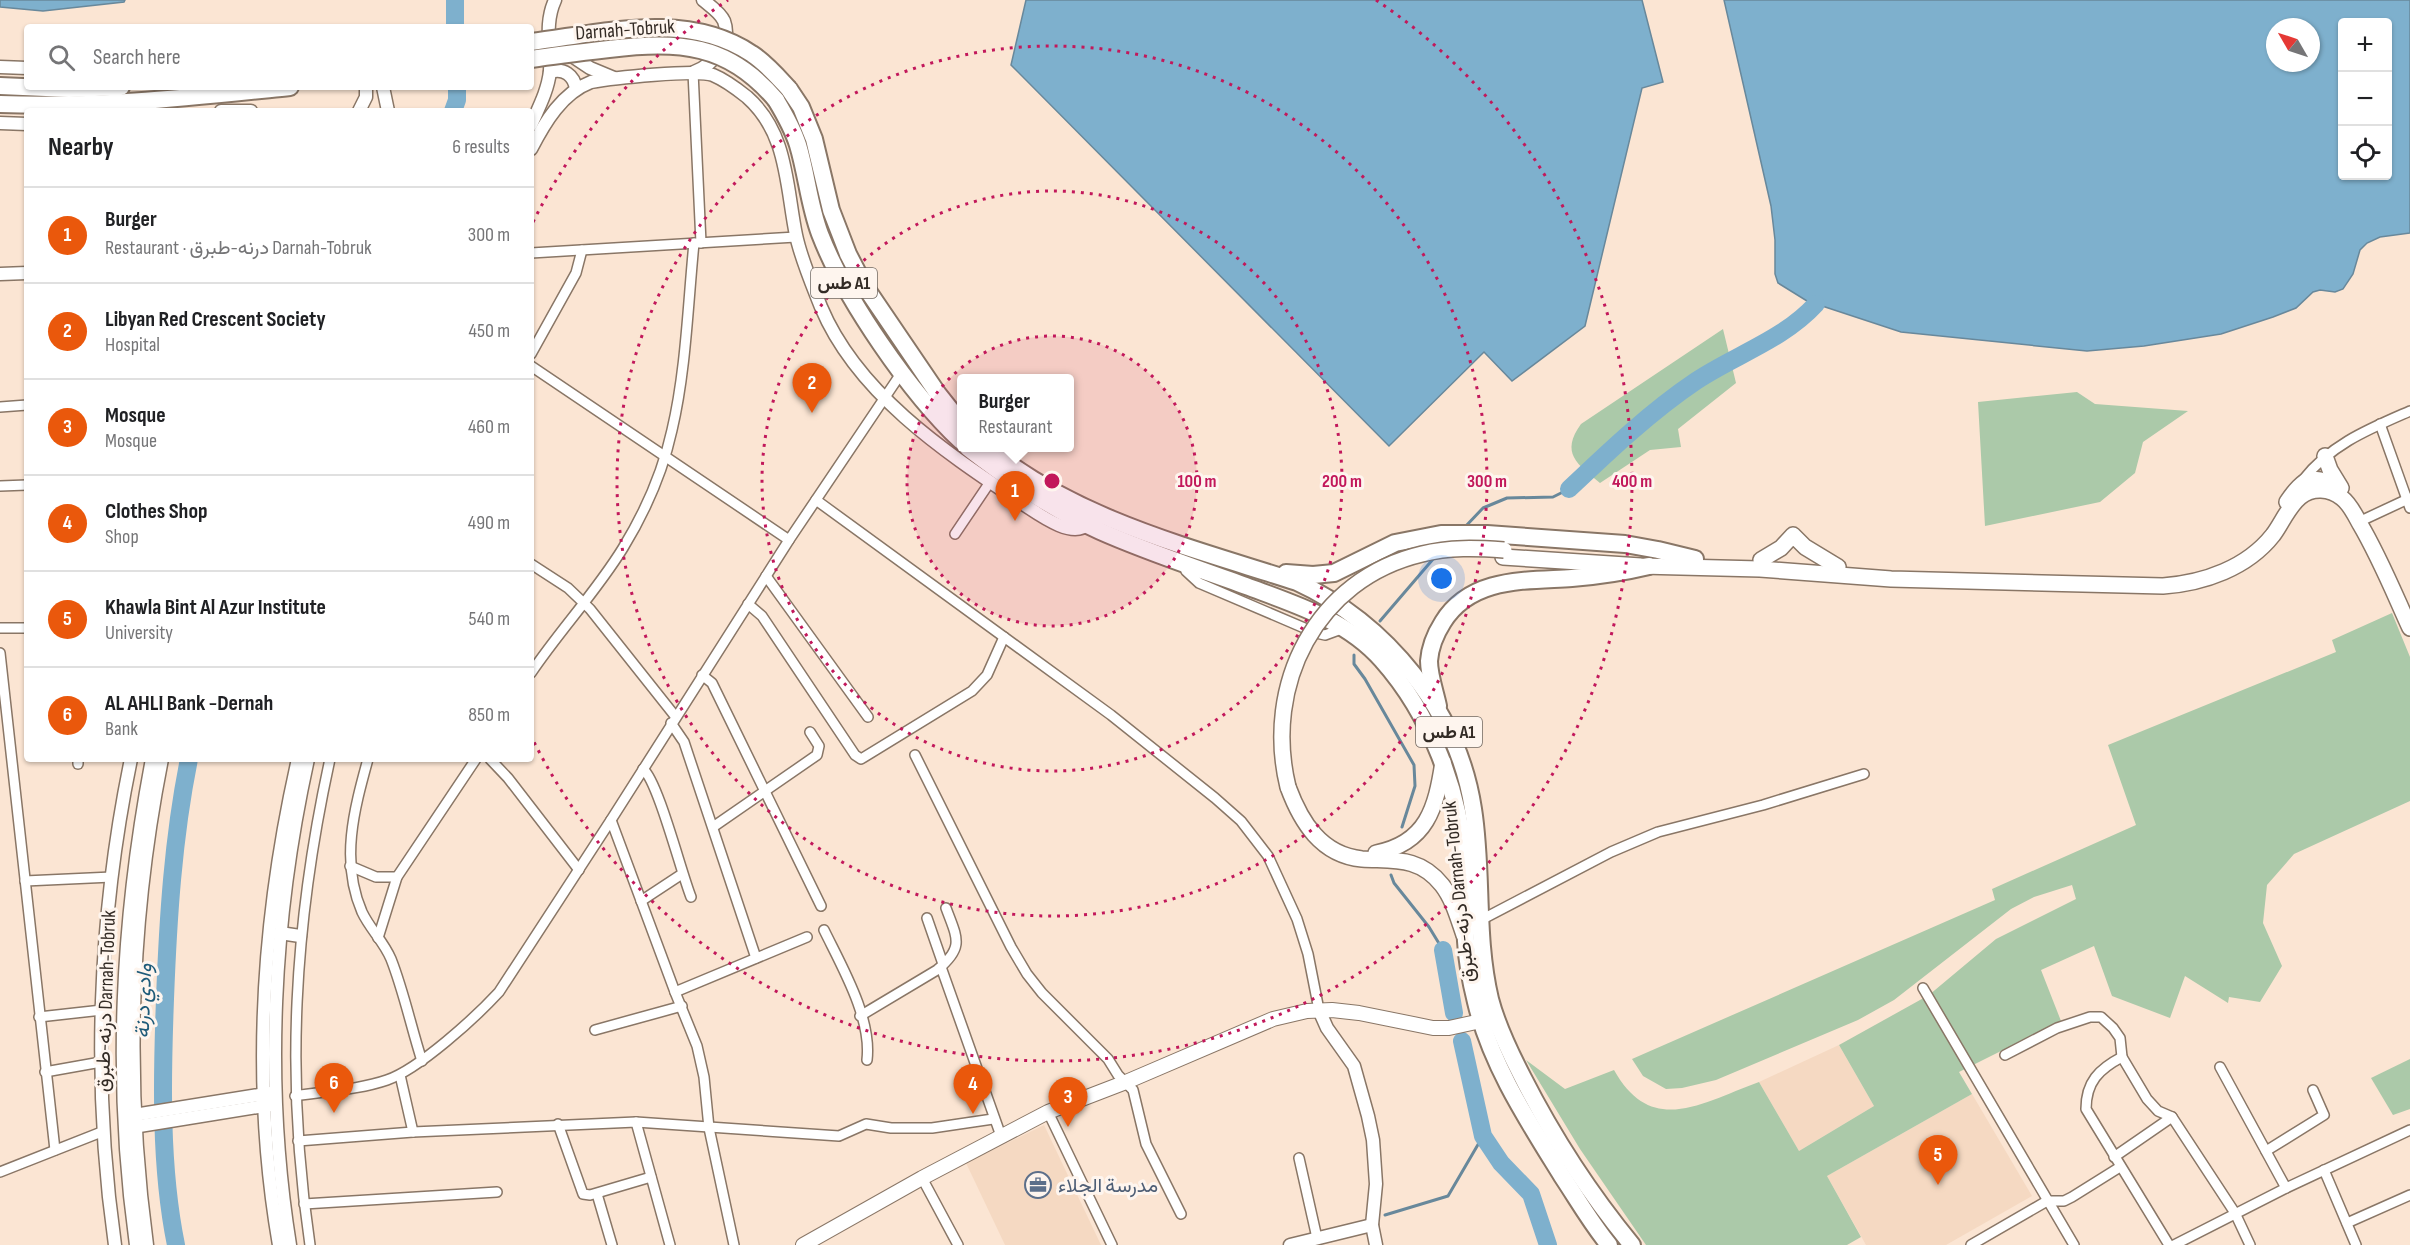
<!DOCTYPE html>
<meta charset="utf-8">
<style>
:root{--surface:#fff;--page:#f6f6f6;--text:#202124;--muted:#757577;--line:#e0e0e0;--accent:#ea580c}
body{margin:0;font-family:"Sofia Sans Condensed",Vazirmatn,sans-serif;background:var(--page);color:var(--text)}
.controls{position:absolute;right:18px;top:18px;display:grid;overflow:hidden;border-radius:6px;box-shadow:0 2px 4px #0004}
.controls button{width:54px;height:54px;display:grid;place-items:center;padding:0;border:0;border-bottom:2px solid var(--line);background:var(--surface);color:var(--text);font:30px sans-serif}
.compass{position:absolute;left:2266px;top:18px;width:54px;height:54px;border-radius:50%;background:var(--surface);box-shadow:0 2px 4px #0004;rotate:309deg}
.you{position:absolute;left:1442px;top:579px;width:21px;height:21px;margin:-15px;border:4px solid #fff;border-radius:50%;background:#1a73e8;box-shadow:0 0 0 9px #1a73e833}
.badge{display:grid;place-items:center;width:39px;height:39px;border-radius:50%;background:var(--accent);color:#fff;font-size:20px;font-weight:700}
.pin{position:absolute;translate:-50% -50px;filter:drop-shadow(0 2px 3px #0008)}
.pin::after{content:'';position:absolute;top:32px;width:21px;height:18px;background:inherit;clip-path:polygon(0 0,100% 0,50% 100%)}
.popup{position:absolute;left:957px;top:374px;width:117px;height:78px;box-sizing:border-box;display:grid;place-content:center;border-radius:6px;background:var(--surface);filter:drop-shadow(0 2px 4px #0005);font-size:20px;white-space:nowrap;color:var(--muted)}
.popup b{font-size:22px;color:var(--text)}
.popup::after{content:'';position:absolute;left:50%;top:100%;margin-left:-12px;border:12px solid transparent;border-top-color:var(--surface)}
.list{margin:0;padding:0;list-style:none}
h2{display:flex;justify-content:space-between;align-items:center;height:78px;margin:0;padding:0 24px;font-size:26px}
h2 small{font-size:20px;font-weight:400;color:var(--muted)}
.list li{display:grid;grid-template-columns:39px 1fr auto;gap:18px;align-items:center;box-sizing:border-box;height:96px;padding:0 24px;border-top:2px solid var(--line)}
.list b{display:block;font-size:22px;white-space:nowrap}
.list p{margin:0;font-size:20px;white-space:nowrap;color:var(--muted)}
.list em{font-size:20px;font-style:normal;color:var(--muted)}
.icon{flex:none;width:33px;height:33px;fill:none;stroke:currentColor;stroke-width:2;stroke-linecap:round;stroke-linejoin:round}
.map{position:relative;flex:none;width:2410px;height:1245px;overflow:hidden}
.search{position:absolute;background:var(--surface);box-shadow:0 2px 4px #0004;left:24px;top:24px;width:510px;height:66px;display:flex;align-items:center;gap:15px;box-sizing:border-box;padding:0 21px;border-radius:6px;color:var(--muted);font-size:22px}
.panel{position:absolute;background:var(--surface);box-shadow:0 2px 4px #0004;left:24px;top:108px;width:510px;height:654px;border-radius:6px}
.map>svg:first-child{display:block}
</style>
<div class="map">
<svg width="2410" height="1245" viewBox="0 0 2410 1245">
<rect width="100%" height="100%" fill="#fbe5d3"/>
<g fill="#f5d9c2">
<path d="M1839,1045L1874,1106L1799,1151L1759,1082Z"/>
<path d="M1972,1094L2032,1196L1946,1245H1866L1827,1176Z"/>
<path d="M1044,1125L1101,1245H1005L966,1163Z"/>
</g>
<g fill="#abc9a9">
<path d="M1723,329L1736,383L1678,429L1681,447L1650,450L1600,483C1577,464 1560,453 1581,424Z"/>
<path d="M2077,392L2095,404L2188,411L2143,442L2135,473L2100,502L1985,526L1978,402Z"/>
<path d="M2392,613L2410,657V801L2294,854L2267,885L2263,923L2282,966L2260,1002L2229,997L2228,1003L2185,976L2170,1018L2112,996L2094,946L2041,970L2061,1021L1959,1072L1972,1094L1827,1176L1861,1237L1847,1245H1646L1580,1149L1526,1060L1565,1089L1614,1070C1652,1138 1703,1102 1759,1082L1799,1151L1874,1106L1839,1045L1929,995L1996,939L2076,899L2072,885L2034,897L2011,909L1894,1000L1858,1020L1716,1080L1682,1088L1666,1089L1643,1076L1632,1059L1995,900L1992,889L2136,825L2108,745L2336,652L2332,640Z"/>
<path d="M2410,1059V1109L2393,1115L2371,1078Z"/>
</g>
<g fill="#7eb0cd" stroke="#68889b" stroke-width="1.5" fill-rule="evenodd">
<path d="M0,0H125L124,2L43,11L0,7Z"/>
<path d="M1026,0H1642L1663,82L1642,88L1585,326L1512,381L1484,352L1389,446L1011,65Z"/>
<path d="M1724,0H2410V233L2380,237L2367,243L2360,250L2353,274L2343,289L2335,292L2320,290L2313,292L2296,308L2273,317L2221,334L2144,346L2087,351L1901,332L1807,301L1778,283L1775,274V240L1771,206ZM2388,22V176H2342V22ZM2275,27H2311V63H2275Z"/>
</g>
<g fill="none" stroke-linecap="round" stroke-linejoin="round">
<g stroke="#68889b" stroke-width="3">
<path d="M1464,528L1483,508L1507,498L1553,497L1569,489"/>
<path d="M1380,621L1434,558"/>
<path d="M1354,655V664L1365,679L1414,765L1415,786L1402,827"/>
<path d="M1391,875L1394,883L1429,927L1443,950"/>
<path d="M1385,1215L1448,1196L1483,1136"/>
</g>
<g stroke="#7eb0cd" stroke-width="18">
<path d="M455,0V27"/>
<path d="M453,111L457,100V87"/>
<path d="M1569,489C1609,451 1650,412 1696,381C1735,355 1783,340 1816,304"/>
<path d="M1443,950L1454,1013"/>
<path d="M1462,1041L1483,1136L1501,1163L1531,1194L1548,1245"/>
<path d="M176,1245C160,1167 162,1079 165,999C168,919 173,838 189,759"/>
</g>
<defs>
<g id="minor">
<path d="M693,72L701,243"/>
<path d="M531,253L796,237"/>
<path d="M531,354L576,273L582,250"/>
<path d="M531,366L789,540"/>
<path d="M0,407L27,405"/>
<path d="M2380,424L2410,508"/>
<path d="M2303,480C2331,444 2369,429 2410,411"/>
<path d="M0,486L27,485"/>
<path d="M816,500L1111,715L1215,798L1241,821L1268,856L1297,919L1308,954L1319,1010"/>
<path d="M2365,519L2410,498"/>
<path d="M955,534L990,482"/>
<path d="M531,564L568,588L590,609L675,716"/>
<path d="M1184,565L1186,571L1199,583L1316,633L1325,635L1344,628"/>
<path d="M766,576L868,717"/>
<path d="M748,604L762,616L855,755L861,759L972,691L987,675L1004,637"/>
<path d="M0,628H27"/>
<path d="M0,653L55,1150"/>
<path d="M531,673C560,630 596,592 623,548C645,512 663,471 672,430C686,371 688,303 694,243"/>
<path d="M702,675L712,683L821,906"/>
<path d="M671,723L684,742L756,958"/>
<path d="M915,755L1011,947L1027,974L1042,993L1108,1059L1118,1075L1133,1090L1146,1144L1181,1214"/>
<path d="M78,759V764"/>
<path d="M368,759C354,810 340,861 362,912C370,929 384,942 391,959C404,992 411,1027 422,1061"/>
<path d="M490,759L508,778L579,870"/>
<path d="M643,769C658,781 681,872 691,897"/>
<path d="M611,820L675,992L697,1046L704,1077L709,1128L734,1245"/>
<path d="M713,827L817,755L819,746L810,732"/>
<path d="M350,866L376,877H397"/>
<path d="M25,881L112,877"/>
<path d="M641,901L682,874"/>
<path d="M927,918L943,964"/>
<path d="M1479,921L1611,852L1658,832L1763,805L1864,774"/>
<path d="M824,930C842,967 872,1018 867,1060"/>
<path d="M378,938L397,877L476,759"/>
<path d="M941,967L1001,1136"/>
<path d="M1923,988L2074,1245"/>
<path d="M675,992L807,937"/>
<path d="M860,1016L937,970C965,947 957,938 946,908"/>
<path d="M39,1017L102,1010"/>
<path d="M595,1030L682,1006"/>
<path d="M2005,1055L2057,1028L2090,1017H2101L2113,1028L2120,1038L2122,1057L2147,1099L2158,1111L2172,1117L2235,1213L2250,1245"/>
<path d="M2122,1057C2099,1069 2086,1082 2086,1109L2169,1245"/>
<path d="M2220,1067L2286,1188"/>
<path d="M45,1072L101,1062"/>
<path d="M400,1075L413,1132"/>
<path d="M295,1096C325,1091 358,1090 387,1080C419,1069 475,1018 499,992L611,820L789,540L902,372"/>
<path d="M1048,1112L1112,1245"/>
<path d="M636,1122L670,1245"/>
<path d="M558,1124L583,1194L590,1195L651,1177"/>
<path d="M298,1141L413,1132L636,1122L839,1136L866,1124L891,1128H932L993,1119"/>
<path d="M2266,1151L2324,1115L2313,1090"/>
<path d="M2114,1157L2172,1117"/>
<path d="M1299,1158L1317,1238"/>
<path d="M2324,1170L2356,1245"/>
<path d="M0,1172L104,1131"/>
<path d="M922,1178L958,1245"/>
<path d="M597,1194L612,1245"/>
<path d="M304,1204L497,1192"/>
<path d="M2347,1223L2410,1195"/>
<path d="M310,1245C285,1078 294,923 330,759"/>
<path d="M1971,1245L2047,1201H2064L2072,1197L2120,1167"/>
<path d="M2174,1245L2286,1188L2410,1130"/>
</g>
<g id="tertiary">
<path d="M566,52L590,68L614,78"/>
<path d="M0,67L27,68"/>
<path d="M550,72C564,68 574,75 576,89"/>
<path d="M694,72C713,65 732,43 724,21C720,12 710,6 703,0"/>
<path d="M383,87L388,111"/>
<path d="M221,111H251"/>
<path d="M359,111L366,97V87"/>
<path d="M0,123L27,124"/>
<path d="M531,125C539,107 548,90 550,71C551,46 544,24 555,0"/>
<path d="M531,149C545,122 562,93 591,82C612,78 697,69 713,75C725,80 737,89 747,97C788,133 786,186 796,235C801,259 812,284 821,307C858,395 947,453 1023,504C1037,513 1073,540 1087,524"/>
<path d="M0,274L27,273"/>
<path d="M280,933L300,936"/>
<path d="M1319,1010L1327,1028L1354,1066L1368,1116L1373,1140L1376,1184L1372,1225L1376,1245"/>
<path d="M128,1116L271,1093"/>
<path d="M127,1128L270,1105"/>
<path d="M115,1245C92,1084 98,918 131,759"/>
<path d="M136,1245C113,1080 121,922 152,759"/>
<path d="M147,1245C125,1083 130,920 162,759"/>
<path d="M279,1245C251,1084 262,918 298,759"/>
<path d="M290,1245C264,1084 273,917 308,759"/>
<path d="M1290,1245L1372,1225"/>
</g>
<path id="secondary" d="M803,1245L922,1178L1048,1112L1126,1082L1273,1019L1307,1011L1332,1010L1359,1013L1433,1028H1449L1481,1021"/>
<g id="primary">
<path d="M2325,456L2330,470L2341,488"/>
<path d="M2287,502C2304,477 2314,472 2340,489"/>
<path d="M1503,557L1641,566L1760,569L1891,579L2163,586C2204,583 2247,568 2273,535C2282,523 2288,507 2300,497C2312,487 2330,488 2342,498C2350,504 2355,515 2360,524C2380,558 2394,593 2410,628"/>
<path d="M1761,560L1781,548L1793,535L1805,547L1838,567"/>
<path d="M1288,787C1301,822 1321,855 1362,859C1393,861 1419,856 1442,885C1453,899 1458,918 1464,935"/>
<path d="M1376,853C1427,843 1436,808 1443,762"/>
</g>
<g id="trunk">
<path d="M0,86L69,89L121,87"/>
<path d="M789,89L801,107L814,139L831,210L848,254L864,285L938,394L961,423"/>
<path d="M776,100C785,115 793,129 798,145C807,175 809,205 820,234C845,299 910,393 961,441"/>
<path d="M0,104C98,108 193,97 290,87"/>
<path d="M968,448C1009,480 1052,509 1100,531C1147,552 1197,568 1246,586C1294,604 1347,620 1382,660C1431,715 1459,791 1465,863C1467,889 1464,915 1466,941C1467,962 1471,982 1476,1002C1491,1065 1528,1121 1562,1176C1578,1200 1591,1223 1609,1245"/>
<path d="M988,448C1077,520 1189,547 1297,582C1386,623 1458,710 1473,809C1483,872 1475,936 1490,999C1497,1026 1510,1053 1523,1078C1553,1137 1590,1194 1632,1245"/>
<path d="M1286,573L1313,575L1334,573L1395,543L1441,534H1487L1625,544L1658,550L1695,559"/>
<path d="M1438,706C1435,692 1429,675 1429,661C1430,647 1436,633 1443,622C1471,577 1525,581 1572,578C1598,576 1624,572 1649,566"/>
</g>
</defs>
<use href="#minor" stroke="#897666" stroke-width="12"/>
<use href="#tertiary" stroke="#897666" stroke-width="15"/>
<use href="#secondary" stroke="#897666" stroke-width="16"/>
<use href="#primary" stroke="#897666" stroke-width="18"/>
<use href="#trunk" stroke="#897666" stroke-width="20"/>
<use href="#minor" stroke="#fff" stroke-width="9"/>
<use href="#tertiary" stroke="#fff" stroke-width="12"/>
<use href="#secondary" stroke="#fff" stroke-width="14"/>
<use href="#primary" stroke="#fff" stroke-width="15"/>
<use href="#trunk" stroke="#fff" stroke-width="16"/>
<defs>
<path id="primary-bridge" d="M1288,787C1263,685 1316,579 1422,554C1450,547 1476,548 1504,550"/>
<g id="trunk-bridge">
<path d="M531,42C603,33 687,10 752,54C766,63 777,76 789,89"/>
<path d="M531,59C557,55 583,52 609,49C679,41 728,43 776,100"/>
</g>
</defs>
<use href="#primary-bridge" stroke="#897666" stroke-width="18" stroke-linecap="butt"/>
<use href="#trunk-bridge" stroke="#897666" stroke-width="20" stroke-linecap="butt"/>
<use href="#primary-bridge" stroke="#fff" stroke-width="15"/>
<use href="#trunk-bridge" stroke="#fff" stroke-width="16"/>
</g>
<circle cx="1052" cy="481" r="145" fill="#c2185b" fill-opacity=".12"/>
<g fill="none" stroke="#c2185b" stroke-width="3" stroke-dasharray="3 6">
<circle cx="1052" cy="481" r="145"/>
<circle cx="1052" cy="481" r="290"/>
<circle cx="1052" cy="481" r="435"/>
<path d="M533 222A580 580 0 0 1 728 0M1376 0A580 580 0 1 1 533 740"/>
</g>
<defs>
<symbol id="office-ring" viewBox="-11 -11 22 22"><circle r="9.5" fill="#fef5ee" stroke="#5c6f8a" stroke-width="1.5"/><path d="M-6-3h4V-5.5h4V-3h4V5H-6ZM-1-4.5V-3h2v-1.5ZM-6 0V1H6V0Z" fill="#5c6f8a"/></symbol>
</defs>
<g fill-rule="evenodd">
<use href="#office-ring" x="1023" y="1170" width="30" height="30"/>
</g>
<g text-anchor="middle" stroke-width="6" stroke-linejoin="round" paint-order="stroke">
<g fill="#fef5ee" stroke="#706861" stroke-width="1.5">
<rect x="811" y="268" width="66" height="30" rx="4.5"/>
<rect x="1416" y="717" width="66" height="30" rx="4.5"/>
</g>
<g font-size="18" font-weight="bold" fill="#332b25">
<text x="844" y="289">طس A1</text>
<text x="1449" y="738">طس A1</text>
</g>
<g font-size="20" fill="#332b25" stroke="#fef5ee">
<text transform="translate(625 29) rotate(-4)" y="7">Darnah-Tobruk</text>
<text transform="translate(1458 892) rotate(-96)" y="7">درنه-طبرق Darnah-Tobruk</text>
<text transform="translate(105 1001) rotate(-88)" y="7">درنه-طبرق Darnah-Tobruk</text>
</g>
<g font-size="20" fill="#4e5e75" stroke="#fef5ee" text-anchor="start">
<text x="1058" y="1192">مدرسة الجلاء</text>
</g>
<g font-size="21" font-style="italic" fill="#1e5b79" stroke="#fef5ee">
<text transform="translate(143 1001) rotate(-88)" y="7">وادي درنة</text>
</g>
</g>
<circle cx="1052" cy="481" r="9" fill="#c2185b" stroke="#fef5ee" stroke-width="3"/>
<g font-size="18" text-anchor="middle" font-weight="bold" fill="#c2185b" stroke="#fef5ee" stroke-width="6" stroke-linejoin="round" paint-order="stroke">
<text x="1197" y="487">100 m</text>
<text x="1342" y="487">200 m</text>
<text x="1487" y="487">300 m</text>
<text x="1632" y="487">400 m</text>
</g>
</svg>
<div class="controls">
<button>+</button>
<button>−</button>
<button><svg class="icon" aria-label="locate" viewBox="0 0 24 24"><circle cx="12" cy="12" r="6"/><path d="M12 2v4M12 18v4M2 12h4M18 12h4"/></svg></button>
</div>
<svg class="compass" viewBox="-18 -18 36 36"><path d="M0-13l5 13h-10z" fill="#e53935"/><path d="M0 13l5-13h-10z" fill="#757577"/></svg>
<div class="you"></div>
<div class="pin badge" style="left:1015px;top:521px">1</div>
<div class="popup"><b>Burger</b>Restaurant</div>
<div class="pin badge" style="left:812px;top:413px">2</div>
<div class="pin badge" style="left:1068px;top:1127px">3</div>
<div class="pin badge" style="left:973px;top:1114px">4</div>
<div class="pin badge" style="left:1938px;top:1185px">5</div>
<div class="pin badge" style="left:334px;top:1113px">6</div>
<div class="search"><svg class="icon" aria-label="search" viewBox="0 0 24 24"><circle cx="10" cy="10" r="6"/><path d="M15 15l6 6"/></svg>Search here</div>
<section class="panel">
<h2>Nearby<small>6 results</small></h2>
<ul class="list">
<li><span class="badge">1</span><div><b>Burger</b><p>Restaurant · درنه-طبرق Darnah-Tobruk</p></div><em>300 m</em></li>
<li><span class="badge">2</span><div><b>Libyan Red Crescent Society</b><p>Hospital</p></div><em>450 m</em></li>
<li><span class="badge">3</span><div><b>Mosque</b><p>Mosque</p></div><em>460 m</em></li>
<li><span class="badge">4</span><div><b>Clothes Shop</b><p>Shop</p></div><em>490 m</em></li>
<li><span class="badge">5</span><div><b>Khawla Bint Al Azur Institute</b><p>University</p></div><em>540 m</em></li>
<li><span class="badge">6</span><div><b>AL AHLI Bank -Dernah</b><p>Bank</p></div><em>850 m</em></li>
</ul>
</section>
</div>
